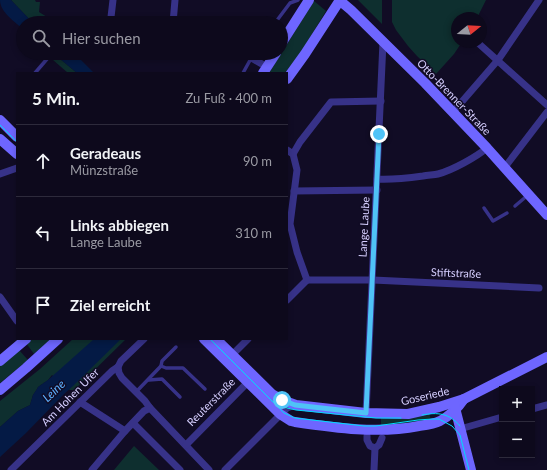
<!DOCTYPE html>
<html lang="de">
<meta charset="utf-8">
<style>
:root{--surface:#0d091c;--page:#161225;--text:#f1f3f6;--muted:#9a9aa3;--line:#2d2a3b}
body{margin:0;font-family:Lato,sans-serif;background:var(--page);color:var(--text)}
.controls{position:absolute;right:12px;bottom:12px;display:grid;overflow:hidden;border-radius:0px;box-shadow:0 2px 6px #0003}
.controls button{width:36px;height:36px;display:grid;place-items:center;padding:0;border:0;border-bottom:1px solid var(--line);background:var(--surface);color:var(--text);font:20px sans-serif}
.compass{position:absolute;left:451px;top:12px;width:36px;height:36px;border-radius:50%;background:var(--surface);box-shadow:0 2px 6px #0003;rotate:72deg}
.stop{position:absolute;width:12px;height:12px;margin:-9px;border:3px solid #4fc3f7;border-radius:50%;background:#fff}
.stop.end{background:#4fc3f7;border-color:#fff;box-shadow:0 1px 4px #0008}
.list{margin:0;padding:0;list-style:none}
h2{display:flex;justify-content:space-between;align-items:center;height:52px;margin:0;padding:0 16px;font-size:17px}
h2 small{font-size:13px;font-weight:400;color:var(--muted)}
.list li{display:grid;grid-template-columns:26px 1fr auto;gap:12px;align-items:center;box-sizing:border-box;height:72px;padding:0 16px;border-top:1px solid var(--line)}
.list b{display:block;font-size:15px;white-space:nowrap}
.list p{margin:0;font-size:13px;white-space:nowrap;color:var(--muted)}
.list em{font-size:13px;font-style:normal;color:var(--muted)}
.icon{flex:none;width:22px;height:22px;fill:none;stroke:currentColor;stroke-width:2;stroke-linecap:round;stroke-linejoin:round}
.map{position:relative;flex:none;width:547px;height:470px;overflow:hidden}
.search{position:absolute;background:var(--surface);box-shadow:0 2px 6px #0003;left:16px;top:16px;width:272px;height:44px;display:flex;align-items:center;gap:10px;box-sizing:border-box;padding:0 14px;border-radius:22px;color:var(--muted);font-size:15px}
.panel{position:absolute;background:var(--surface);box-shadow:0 2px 6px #0003;left:16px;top:72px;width:272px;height:268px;border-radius:0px}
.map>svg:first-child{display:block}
</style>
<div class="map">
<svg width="547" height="470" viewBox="0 0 547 470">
<rect width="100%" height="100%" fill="#110c25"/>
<g fill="#0e2f2f">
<path d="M11,0H35L36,2H40L39,12L47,17L105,23H33Z"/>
<path d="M358,0H382V24Z"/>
<path d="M392,0H486L477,18H457V42H462L454,54L436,74L417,56L408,46L396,30L392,22Z"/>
<path d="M314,1L326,11L301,52L285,73H269Z"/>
<path d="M45,53H53L77,73H68Z"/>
<path d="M30,339H51L34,354L26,343Z"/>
<path d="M73,339H126L74,390H70L52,375L48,380L38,387L37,389L33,395L30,405L18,411L0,427V401L40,369Z"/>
<path d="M19,350L28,360L0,383V366Z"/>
<path d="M429,412L431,421L381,427V417Z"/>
<path d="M134,446L159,470H114Z"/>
</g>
<g fill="#041a45">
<path d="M0,0H11L33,23H23V29C14,21 0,12 0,0Z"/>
<path d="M53,53H74L94,73H77Z"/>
<path d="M94,339H121L73,386L64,394L26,433L0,457V427L18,411L30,405L33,395L37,389L38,387L48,380Z"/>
</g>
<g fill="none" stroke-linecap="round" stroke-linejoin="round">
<g stroke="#373288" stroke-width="3.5">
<path d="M275,23L290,3L298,0"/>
<path d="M35,73L47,59"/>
<path d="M243,73L254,53"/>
<path d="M515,206L528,195"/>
<path d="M484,208L493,221L507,213"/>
<path d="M161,366L166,368H183L205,389"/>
<path d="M149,380L162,379L180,397"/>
<path d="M136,392L161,366L162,361L176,347"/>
</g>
<g stroke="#373288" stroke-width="7">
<path d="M112,23L111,17L113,0"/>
<path d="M173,23L175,0"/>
<path d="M477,42L547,105"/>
<path d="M243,53L267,67"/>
<path d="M453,112L498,60L539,0"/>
<path d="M287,150L293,154L297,170L290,224L297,252L307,280"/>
<path d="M293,154L300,142L331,102L381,101"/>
<path d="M505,167L547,112"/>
<path d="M0,174L17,168"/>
<path d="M377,179C393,180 408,178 423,176C428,175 434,175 438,174C453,170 476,157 487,148"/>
<path d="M294,191L377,190"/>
<path d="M307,280H373L539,288"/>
<path d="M0,297L17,321"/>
<path d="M287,300L307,280"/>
<path d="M232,355L248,339"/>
<path d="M118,367L119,373L122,378L145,401L150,408L209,470"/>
<path d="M80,402L125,431"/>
<path d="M532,409L547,405"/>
<path d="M366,413L383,42"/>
<path d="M133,423L180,470"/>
<path d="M460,429L502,417"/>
<path d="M367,436V440L370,446L375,448"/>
<path d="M186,445L248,382"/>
<path d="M375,448L379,445L382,438"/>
<path d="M11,470L112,371L118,367L121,361L144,339"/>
<path d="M92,470L125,431L144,411L150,408"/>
<path d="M225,470L287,408L295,405"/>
<path d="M374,470L375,448"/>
</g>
<g stroke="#6e66ff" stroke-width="10">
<path d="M339,0L351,10L425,83L487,148L547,215"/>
<path d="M281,44L309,0"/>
<path d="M263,73L276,53"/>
<path d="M287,79L305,54L340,0"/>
<path d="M0,120L17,137"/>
<path d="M0,139L17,154"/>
<path d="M204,339L280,414L291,421L295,422C336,428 378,434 419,426C426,425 434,424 440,421C449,416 458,408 464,399"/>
<path d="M216,339L272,394L282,400L296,405L366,413L408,414L439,407L464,399L547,357"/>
<path d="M0,361L26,339"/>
<path d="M0,390L26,368L58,339"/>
<path d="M454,404L471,470"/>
</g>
<g stroke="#00dbfa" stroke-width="1">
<path d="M0,125L17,142"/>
<path d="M210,339L284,413L295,418L364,426H376L418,420L432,419H439L452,426L460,435L469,470"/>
<path d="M280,404L287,408L296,410L376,418H401"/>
<path d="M422,415C438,412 449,413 460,426"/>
</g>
</g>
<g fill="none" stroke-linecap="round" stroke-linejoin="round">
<path stroke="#4fc3f7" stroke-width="5" d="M282,400L295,405L366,413L379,134"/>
</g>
<g text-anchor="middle" stroke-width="3" stroke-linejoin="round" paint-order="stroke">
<g font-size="11" fill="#d6cfff" stroke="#110c25">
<text transform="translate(454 97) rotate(46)" y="4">Otto-Brenner-Straße</text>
<text transform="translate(364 227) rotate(-87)" y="4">Lange Laube</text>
<text transform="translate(456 273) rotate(2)" y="4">Stiftstraße</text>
<text transform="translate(425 396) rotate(-13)" y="4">Goseriede</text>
<text transform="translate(70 397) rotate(-45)" y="4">Am Hohen Ufer</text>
<text transform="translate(211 402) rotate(-45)" y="4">Reuterstraße</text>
</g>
<g font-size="12" font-style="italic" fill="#5db0ff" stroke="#110c25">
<text transform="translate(54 391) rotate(-44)" y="4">Leine</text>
</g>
</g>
</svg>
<div class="controls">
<button>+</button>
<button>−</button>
</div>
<svg class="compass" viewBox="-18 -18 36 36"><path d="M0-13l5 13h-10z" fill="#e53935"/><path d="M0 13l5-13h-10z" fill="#9a9aa3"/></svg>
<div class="stop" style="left:282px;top:400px"></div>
<div class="stop end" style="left:379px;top:134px"></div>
<div class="search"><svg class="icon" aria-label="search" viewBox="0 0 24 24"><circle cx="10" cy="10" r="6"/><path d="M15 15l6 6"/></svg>Hier suchen</div>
<section class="panel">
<h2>5 Min.<small>Zu Fuß · 400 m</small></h2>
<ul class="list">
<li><svg class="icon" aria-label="ahead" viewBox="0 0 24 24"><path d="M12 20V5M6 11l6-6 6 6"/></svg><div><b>Geradeaus</b><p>Münzstraße</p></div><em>90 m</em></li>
<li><svg class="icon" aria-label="left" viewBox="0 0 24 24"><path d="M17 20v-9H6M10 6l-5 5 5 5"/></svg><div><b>Links abbiegen</b><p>Lange Laube</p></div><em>310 m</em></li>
<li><svg class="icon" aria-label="arrive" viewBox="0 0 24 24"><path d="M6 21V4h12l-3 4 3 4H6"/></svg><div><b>Ziel erreicht</b></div></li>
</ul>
</section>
</div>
